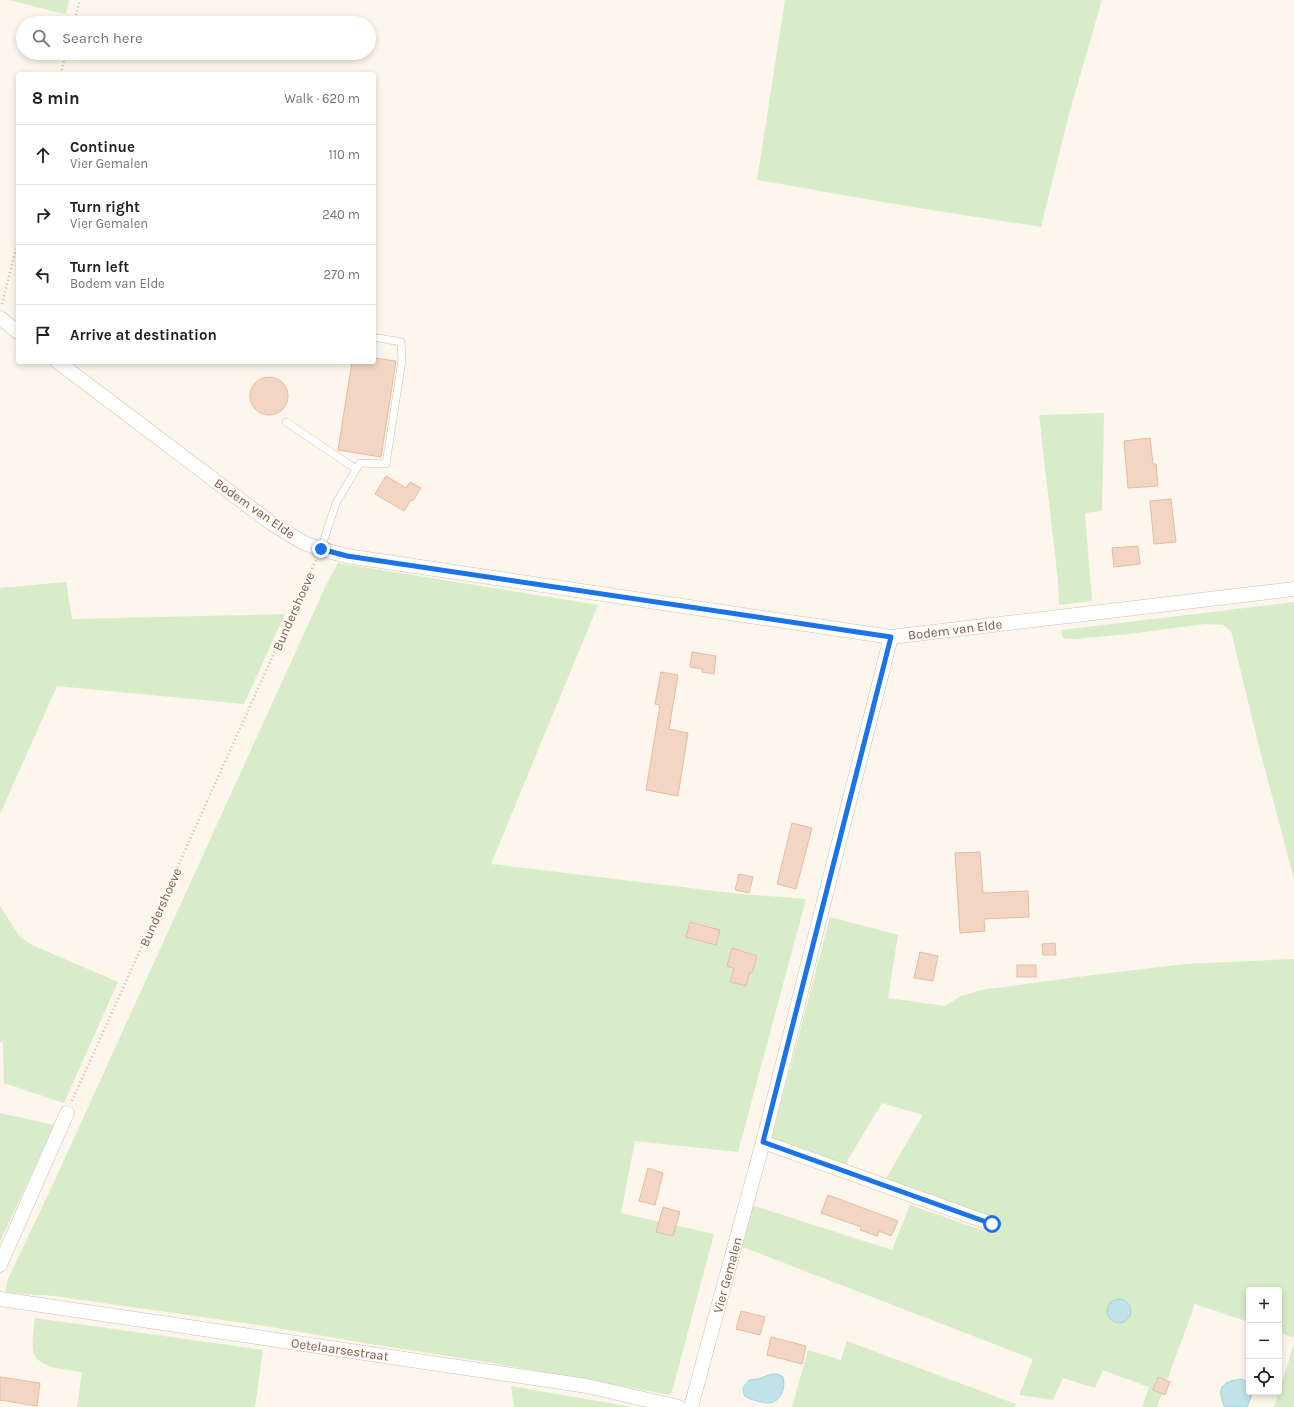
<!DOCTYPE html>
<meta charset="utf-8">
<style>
:root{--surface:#fff;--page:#f2f2f2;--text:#202124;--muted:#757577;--line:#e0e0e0}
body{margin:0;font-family:Karla,sans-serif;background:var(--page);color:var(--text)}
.controls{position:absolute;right:12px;bottom:12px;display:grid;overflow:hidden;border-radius:4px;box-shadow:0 2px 6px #0003}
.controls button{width:36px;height:36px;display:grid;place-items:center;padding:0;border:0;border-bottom:1px solid var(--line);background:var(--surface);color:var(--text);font:20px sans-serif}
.stop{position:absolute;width:12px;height:12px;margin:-9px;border:3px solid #1a73e8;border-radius:50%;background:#fff}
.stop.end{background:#1a73e8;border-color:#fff;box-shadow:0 1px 4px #0008}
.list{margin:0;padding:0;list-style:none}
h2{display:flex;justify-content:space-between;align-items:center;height:52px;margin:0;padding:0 16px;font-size:17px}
h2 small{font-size:13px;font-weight:400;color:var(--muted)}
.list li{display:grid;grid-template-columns:26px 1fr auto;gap:12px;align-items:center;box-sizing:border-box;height:60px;padding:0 16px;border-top:1px solid var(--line)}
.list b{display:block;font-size:15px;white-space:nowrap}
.list p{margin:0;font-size:13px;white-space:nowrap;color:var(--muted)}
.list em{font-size:13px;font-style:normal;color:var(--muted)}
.icon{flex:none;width:22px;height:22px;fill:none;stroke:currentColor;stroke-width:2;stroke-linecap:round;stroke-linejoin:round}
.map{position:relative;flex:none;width:1294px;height:1407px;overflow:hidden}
.search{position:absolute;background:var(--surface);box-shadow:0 2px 6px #0003;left:16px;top:16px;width:360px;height:44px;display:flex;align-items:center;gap:10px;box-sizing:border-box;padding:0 14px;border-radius:22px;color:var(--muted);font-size:15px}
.panel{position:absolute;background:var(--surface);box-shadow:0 2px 6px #0003;left:16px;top:72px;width:360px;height:292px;border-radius:4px}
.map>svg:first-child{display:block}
</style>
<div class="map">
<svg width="1294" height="1407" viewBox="0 0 1294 1407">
<rect width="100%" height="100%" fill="#fdf6ec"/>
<g fill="#d8ecc9">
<path d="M10,0H69L66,14L52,11Z"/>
<path d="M785,0H1102L1069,114L1041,227L906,206L757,180Z"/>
<path d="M1104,413L1102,511L1085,513L1092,601L1059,605L1058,581L1039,415Z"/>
<path d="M338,563L598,605L491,864L731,893L806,899L738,1152L635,1141L621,1213L714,1234L671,1395L487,1362L377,1345L265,1326L54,1296L9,1293L5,1291L8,1279L54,1182L327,583Z"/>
<path d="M66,582L72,619L285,614L244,704L57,686L0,814V588Z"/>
<path d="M1294,602V879L1258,743L1231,631L1223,625L1205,624L1129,634L1076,639L1063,638L1061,630Z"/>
<path d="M0,906L20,937L32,945L118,982L64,1103L4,1083L3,1043L0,1042Z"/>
<path d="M830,917L898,935L888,998L945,1006L961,996L981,990L1085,976L1185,964L1294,959V1338L1279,1332V1290H1249V1322L1195,1304L1157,1407H1142L1149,1387L1103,1370L1095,1388L1063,1378L1053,1400L1019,1395L1033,1359L740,1246L751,1205L892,1250L910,1205L993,1234L998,1222L885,1180L923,1115L882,1103L844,1166L771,1140Z"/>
<path d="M0,1113L54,1125L0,1242Z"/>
<path d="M35,1318L263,1350L255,1407H77L82,1372C67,1369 34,1369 33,1349C32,1339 34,1328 35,1318Z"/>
<path d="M847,1341L1016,1404L1015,1407H792L808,1350L841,1360Z"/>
<path d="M1294,1344V1407H1274Z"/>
<path d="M511,1386L632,1407H514Z"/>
</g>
<g fill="#bfe3e8" stroke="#a5d3da">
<circle cx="1119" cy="1311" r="12"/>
<path d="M772,1374H778L783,1377C786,1387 781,1403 768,1403C765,1403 761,1402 758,1401C753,1400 748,1399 744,1395L743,1388L749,1380L758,1379Z"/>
<path d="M1242,1379L1249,1383V1392H1253L1247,1407H1225C1216,1389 1221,1381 1242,1379Z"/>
</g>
<g fill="#f3d5c3" stroke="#e6bba3">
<path d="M374,358L396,361L381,457L338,450L352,362H374Z"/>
<circle cx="269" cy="396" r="19"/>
<path d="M1150,438L1153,464H1156L1158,486L1128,488L1124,441Z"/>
<path d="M386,476L406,488L410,482L421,488L413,501L411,500L404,511L375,494Z"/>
<path d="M1171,499L1176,542L1154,544L1150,501Z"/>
<path d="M1138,546L1140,564L1114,567L1112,548Z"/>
<path d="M692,652L716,656L714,674L702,672L703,669L690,667Z"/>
<path d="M661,672L678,675L669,729L688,733L678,796L646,790L660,705L655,704Z"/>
<path d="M792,823L812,828L796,889L777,884Z"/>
<path d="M980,852L983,893L1028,891L1029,917L984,919L985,931L960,933L955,853Z"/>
<path d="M739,874L753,877L749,893L735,890Z"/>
<path d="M690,922L720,930L716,945L686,937Z"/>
<path d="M1055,943L1056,955H1043L1042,944Z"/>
<path d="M732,948L757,956L752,973L750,972L746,986L730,982L734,968L727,966Z"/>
<path d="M920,952L938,956L933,981L914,978Z"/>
<rect x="1017" y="965" width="19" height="12"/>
<path d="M648,1168L663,1173L655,1205L639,1201Z"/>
<path d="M828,1195L898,1221L891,1236L879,1231L877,1236L860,1230L861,1227L821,1213Z"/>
<path d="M663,1207L680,1212L673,1236L656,1232Z"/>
<path d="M741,1311L765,1317L760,1335L736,1329Z"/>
<path d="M771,1337L806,1346L802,1364L767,1355Z"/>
<path d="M0,1377L40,1383L37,1406L0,1400Z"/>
<path d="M1158,1377L1170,1382L1165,1395L1153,1390Z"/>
</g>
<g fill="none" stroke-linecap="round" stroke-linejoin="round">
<defs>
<g id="service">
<path d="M286,422L356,469"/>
<path d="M321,549L336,503L360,463L386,464L402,360L401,342L378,338"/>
</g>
<g id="minor">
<path d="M0,318L18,332"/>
<path d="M58,362L271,523L304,543L321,549L347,556L891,637L1294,589"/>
<path d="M763,1142L992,1224"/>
<path d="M0,1265L67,1113"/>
<path d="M0,1299L587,1386L679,1407"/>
<path d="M691,1407L763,1142L891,637"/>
</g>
</defs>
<use href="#service" stroke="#d1beb0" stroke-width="8"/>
<use href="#minor" stroke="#d1beb0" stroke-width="15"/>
<g stroke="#d9b8a5" stroke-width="2.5" stroke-dasharray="1 3" stroke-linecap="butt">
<path d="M74,23L80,0"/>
<path d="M61,74L66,53"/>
<path d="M2,304L18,241"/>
<path d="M72,1101L316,560"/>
</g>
<use href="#service" stroke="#fff" stroke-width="7"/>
<use href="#minor" stroke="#fff" stroke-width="14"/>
</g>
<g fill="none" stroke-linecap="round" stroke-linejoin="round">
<path stroke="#1a73e8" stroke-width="5" d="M321,549L347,556L891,637L763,1142L992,1224"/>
</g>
<g text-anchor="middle" stroke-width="3" stroke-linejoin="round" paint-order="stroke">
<g font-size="13" fill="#7a5c4d" stroke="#fffaf3">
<text transform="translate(255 508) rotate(35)" y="5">Bodem van Elde</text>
<text transform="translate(293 611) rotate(-66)" y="5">Bundershoeve</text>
<text transform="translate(955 629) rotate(-7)" y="5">Bodem van Elde</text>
<text transform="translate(160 907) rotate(-66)" y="5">Bundershoeve</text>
<text transform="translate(727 1275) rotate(-75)" y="5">Vier Gemalen</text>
<text transform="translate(340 1349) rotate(8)" y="5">Oetelaarsestraat</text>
</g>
</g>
</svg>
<div class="controls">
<button>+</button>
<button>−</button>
<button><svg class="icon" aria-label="locate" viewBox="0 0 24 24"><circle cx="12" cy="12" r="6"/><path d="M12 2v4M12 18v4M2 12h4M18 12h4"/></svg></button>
</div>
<div class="stop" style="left:992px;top:1224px"></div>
<div class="stop end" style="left:321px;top:549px"></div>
<div class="search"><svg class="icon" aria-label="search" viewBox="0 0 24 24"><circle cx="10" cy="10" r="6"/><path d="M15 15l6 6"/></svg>Search here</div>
<section class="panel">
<h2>8 min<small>Walk · 620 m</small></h2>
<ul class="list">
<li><svg class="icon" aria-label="ahead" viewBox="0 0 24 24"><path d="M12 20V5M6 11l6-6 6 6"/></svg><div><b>Continue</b><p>Vier Gemalen</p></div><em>110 m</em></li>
<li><svg class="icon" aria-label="right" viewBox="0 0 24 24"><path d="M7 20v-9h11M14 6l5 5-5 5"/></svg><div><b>Turn right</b><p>Vier Gemalen</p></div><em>240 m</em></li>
<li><svg class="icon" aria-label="left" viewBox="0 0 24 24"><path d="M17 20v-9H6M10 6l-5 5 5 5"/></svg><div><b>Turn left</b><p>Bodem van Elde</p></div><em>270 m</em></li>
<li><svg class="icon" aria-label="arrive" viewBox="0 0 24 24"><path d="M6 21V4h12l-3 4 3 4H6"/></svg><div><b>Arrive at destination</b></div></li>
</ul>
</section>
</div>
